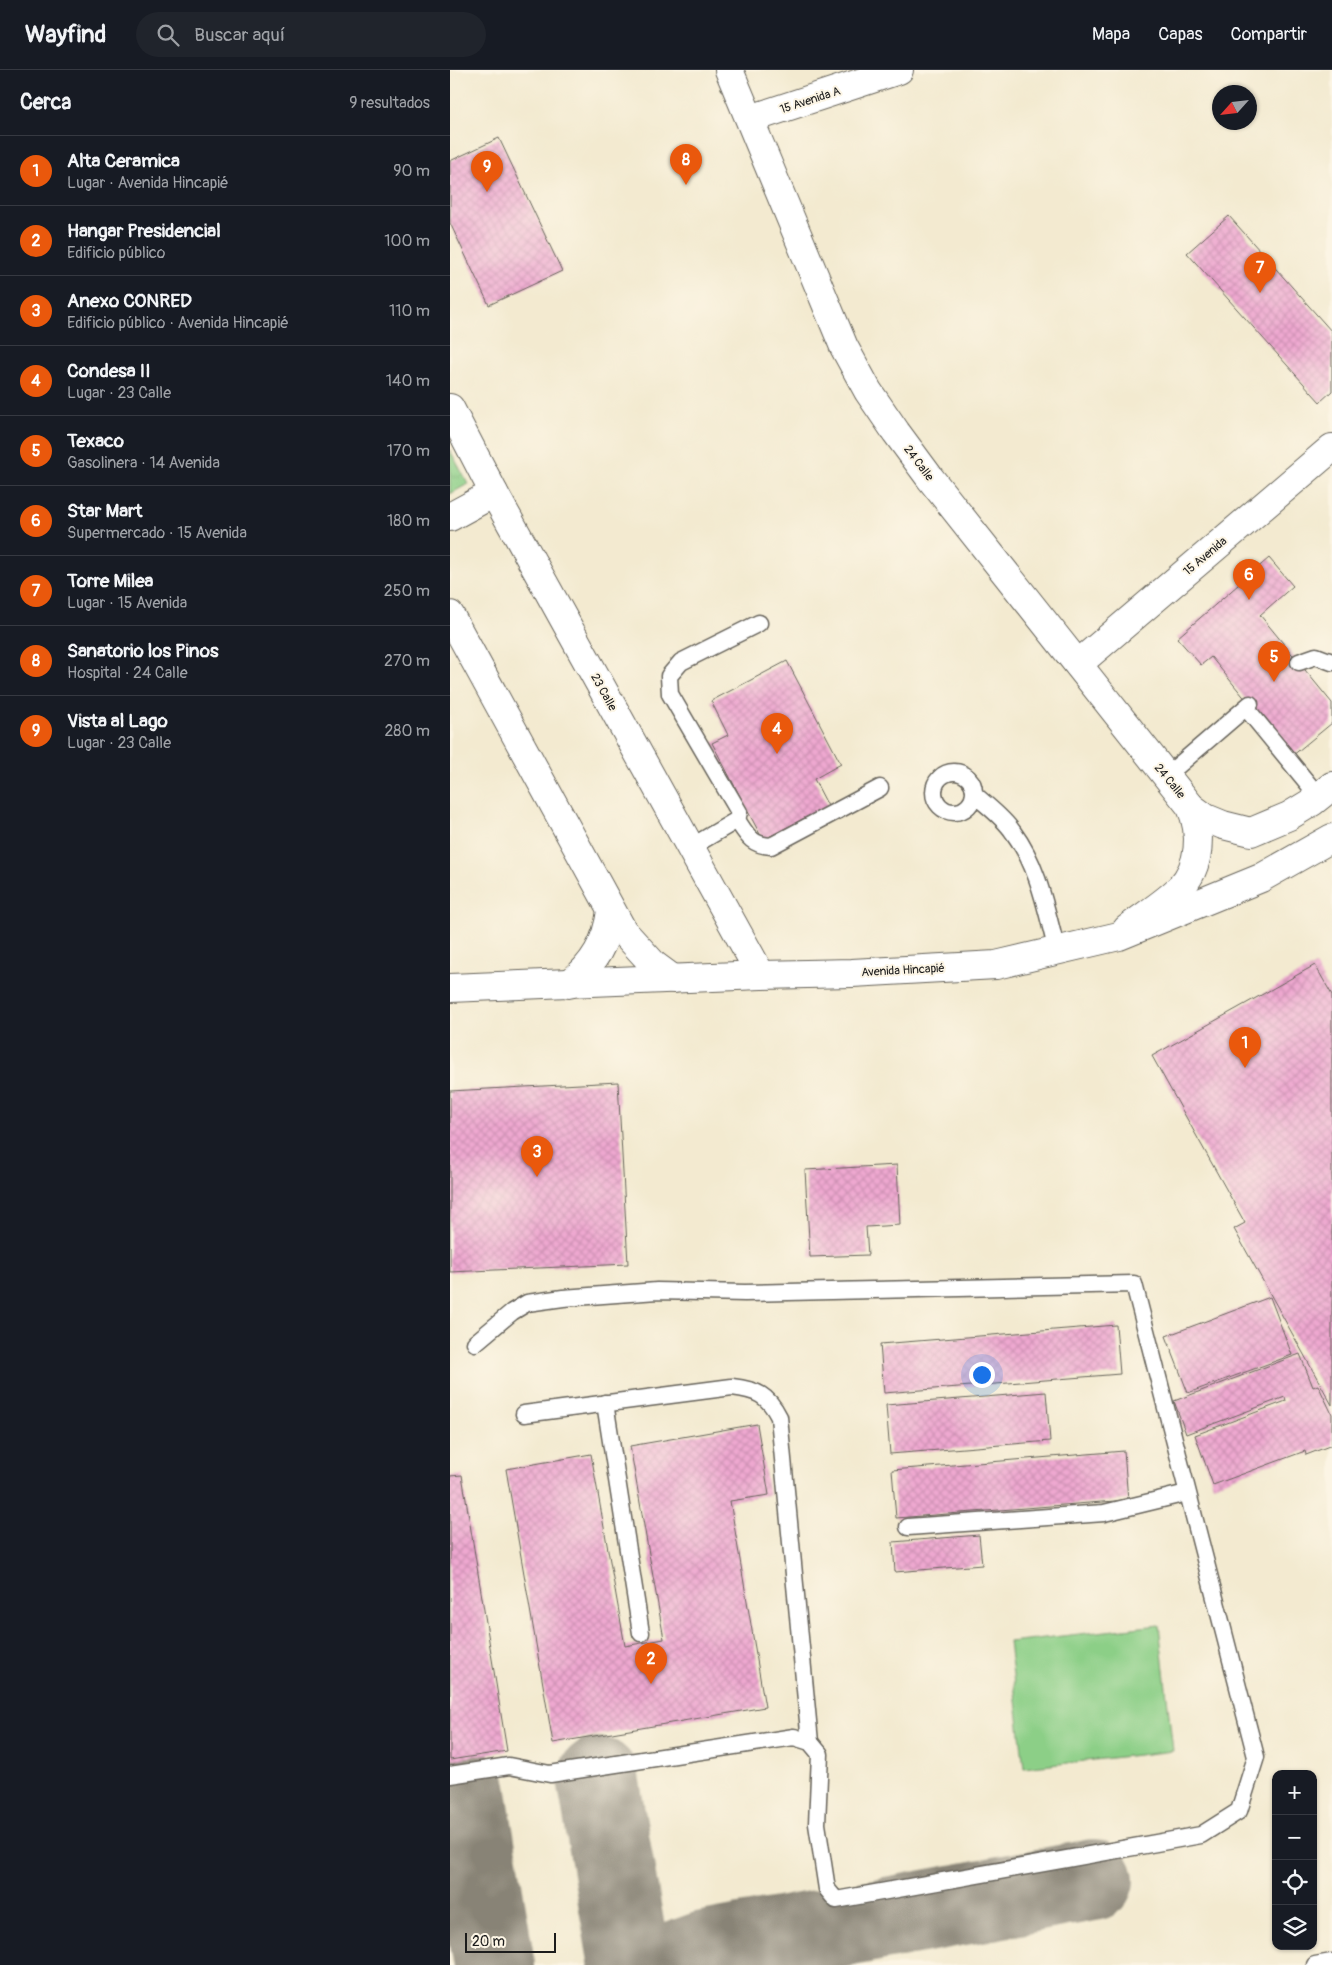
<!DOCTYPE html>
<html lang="es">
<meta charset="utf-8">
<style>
:root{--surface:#171b24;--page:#20242c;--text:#f1f3f6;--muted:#9ea1a6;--line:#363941;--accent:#ea580c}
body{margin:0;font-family:Pangolin,sans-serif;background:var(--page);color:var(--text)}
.controls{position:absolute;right:15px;bottom:15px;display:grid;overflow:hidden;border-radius:10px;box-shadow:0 1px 4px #0004}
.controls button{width:45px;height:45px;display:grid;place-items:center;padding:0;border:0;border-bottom:1px solid var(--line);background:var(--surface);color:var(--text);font:25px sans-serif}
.compass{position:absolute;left:762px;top:15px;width:45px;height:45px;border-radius:50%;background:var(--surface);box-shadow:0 1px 4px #0004;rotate:243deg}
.scale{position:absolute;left:15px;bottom:12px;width:91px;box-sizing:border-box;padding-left:5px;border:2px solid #1c1c1c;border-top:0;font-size:14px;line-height:18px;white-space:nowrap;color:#1c1c1c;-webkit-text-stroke:4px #fcf5e5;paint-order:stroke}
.you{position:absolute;left:531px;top:1304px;width:18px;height:18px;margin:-12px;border:4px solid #fff;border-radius:50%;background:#1a73e8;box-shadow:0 0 0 8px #1a73e833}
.badge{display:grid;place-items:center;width:32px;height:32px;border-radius:50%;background:var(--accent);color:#fff;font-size:16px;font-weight:700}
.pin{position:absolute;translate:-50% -41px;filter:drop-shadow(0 1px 2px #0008)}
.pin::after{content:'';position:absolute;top:26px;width:18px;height:15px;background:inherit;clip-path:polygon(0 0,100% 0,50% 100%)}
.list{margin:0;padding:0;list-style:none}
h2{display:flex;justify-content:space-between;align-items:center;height:65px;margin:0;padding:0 20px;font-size:21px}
h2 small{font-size:16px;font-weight:400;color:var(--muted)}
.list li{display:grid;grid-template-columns:32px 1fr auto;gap:15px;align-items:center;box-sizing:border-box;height:70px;padding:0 20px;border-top:1px solid var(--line)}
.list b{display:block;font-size:19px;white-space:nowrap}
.list p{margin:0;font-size:16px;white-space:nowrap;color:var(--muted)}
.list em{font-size:16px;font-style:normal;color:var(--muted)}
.icon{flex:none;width:28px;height:28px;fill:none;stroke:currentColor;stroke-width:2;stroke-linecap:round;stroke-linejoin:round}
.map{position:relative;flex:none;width:882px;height:1895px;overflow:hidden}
header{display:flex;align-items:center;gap:30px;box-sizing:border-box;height:70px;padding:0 25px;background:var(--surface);border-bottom:1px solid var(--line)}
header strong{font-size:24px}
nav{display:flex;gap:28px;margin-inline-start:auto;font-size:18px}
.search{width:350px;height:45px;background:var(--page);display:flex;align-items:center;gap:12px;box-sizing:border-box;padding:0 18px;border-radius:28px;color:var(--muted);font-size:19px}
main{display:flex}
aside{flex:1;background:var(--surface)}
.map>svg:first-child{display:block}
</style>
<header>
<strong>Wayfind</strong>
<div class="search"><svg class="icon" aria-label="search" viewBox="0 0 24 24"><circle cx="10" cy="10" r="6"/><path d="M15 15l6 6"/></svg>Buscar aquí</div>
<nav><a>Mapa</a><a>Capas</a><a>Compartir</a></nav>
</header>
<main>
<aside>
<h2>Cerca<small>9 resultados</small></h2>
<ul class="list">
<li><span class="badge">1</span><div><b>Alta Ceramica</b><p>Lugar · Avenida Hincapié</p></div><em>90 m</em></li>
<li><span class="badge">2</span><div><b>Hangar Presidencial</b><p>Edificio público</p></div><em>100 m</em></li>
<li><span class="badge">3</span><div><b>Anexo CONRED</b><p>Edificio público · Avenida Hincapié</p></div><em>110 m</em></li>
<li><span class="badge">4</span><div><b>Condesa II</b><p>Lugar · 23 Calle</p></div><em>140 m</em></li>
<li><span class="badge">5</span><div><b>Texaco</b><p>Gasolinera · 14 Avenida</p></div><em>170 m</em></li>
<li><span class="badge">6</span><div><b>Star Mart</b><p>Supermercado · 15 Avenida</p></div><em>180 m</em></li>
<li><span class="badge">7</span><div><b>Torre Milea</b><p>Lugar · 15 Avenida</p></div><em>250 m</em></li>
<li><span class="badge">8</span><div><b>Sanatorio los Pinos</b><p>Hospital · 24 Calle</p></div><em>270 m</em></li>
<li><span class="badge">9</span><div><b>Vista al Lago</b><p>Lugar · 23 Calle</p></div><em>280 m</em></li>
</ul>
</aside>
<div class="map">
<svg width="882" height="1895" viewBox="0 0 882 1895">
<defs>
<pattern id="grass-tufts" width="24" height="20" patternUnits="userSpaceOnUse" patternTransform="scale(1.25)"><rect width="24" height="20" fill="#8ccf87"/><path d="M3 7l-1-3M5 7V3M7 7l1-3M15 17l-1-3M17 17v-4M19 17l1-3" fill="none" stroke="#78b174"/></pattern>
<pattern id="building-cross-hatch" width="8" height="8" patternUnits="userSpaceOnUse" patternTransform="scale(1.25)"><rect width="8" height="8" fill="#eea8d0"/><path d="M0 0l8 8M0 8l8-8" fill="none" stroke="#cc90b2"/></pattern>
</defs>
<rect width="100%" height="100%" fill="#fcf5e5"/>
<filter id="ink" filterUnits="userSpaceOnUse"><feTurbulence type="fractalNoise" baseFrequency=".02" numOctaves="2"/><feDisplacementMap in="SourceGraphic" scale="10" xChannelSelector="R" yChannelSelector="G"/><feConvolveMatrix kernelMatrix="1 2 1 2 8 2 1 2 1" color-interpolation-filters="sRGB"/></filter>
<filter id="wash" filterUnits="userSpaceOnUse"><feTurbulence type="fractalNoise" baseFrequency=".0096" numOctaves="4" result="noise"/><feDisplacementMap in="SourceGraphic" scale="20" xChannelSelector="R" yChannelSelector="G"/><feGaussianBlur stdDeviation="1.12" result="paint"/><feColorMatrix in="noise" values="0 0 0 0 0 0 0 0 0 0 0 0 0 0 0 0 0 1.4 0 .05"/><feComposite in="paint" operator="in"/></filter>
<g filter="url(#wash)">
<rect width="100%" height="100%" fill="#f3ead0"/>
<path fill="url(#grass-tufts)" stroke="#547652" d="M0,380L18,414L0,424Z"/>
<path fill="#8ccf87" stroke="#547652" d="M709,1555L723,1681L574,1698L559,1572Z"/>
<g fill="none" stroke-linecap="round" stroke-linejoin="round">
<g stroke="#888376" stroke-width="82">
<path d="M148,1708L180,1895"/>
<path d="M15,1718L44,1895"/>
<path d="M218,1895L254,1882L643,1810"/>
</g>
</g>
<g id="blocks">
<g fill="url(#building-cross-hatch)">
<path d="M49,68L112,201L39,235L0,153V91Z"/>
<path d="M779,146L882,262V321L870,332L737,183Z"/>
<path d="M819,488L843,516L810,545L882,633V653L842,686L761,587L751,595L727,568Z"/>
<path d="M337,591L391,694L364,709L378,736L313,770L262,673L278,665L261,631Z"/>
<path d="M865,895L882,925V1335L784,1159L795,1153L702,986Z"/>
<path d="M168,1012L178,1194L0,1202V1021Z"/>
<path d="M447,1095L450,1155L416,1157L418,1185L360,1187L355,1100Z"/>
<path d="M820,1227L842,1285L738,1323L716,1266Z"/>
<path d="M666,1255L670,1304L434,1323L430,1274Z"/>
<path d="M850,1284L863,1317L868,1315L882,1344V1375L856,1385L855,1381L763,1415L745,1365L836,1331L835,1327L736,1364L724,1331Z"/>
<path d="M596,1322L600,1371L440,1384L436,1335Z"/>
<path d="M307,1354L319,1425L280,1431L315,1637L103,1673L56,1399L141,1384L175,1576L214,1569L180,1376Z"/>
<path d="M674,1381L678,1430L446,1448L442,1400Z"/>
<path d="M12,1405L57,1681L0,1690V1406Z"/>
<path d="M529,1465L532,1495L445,1502L443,1472Z"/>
</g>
</g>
</g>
<g filter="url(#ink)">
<use href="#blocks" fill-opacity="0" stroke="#67645b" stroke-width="1"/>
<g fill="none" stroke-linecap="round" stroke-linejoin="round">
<defs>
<g id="lane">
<path d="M849,592L866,586L882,592"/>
<path d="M796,638L869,727"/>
<circle cx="504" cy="722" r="20"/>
<path d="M716,706L800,634"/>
<path d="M524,724C537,736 553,747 563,762C589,797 596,840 607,881"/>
<path d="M287,750C297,765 301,775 321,776L430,718"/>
<path d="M241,777L287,750L289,742L220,624L219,606L231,592L309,553"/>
<path d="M155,1333L191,1563"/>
<path d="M74,1344L282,1317C307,1320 318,1325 329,1347L360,1672"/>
<path d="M458,1457L654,1443L737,1423"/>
<path d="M0,1705L59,1696L100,1704L344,1667L360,1672L370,1684L367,1754L377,1819L386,1830L751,1765L789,1741L806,1687L684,1214L295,1223L207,1221L113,1228L77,1233L62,1242L25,1273"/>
<path d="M865,1895L882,1892"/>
</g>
<g id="street">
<path d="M279,0L394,277L418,321L446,362L480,408L741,737L756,748L773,755L801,762L839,746L862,732L882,716"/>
<path d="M300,49L449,0"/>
<path d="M628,594L882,378"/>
<path d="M677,859C695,845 715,833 730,818C751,796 752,763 741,737"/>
</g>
<g id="primary">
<path d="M0,338L44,423L311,905"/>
<path d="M0,447L44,423"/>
<path d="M0,545L173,861L204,895L223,909"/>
<path d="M119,914C144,895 157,872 161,841"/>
<path d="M0,918L311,905L402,903L546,895L669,866L811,808L882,768"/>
</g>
</defs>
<use href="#lane" stroke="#67645b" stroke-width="19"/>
<use href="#street" stroke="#67645b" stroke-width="30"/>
<use href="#primary" stroke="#67645b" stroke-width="30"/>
<use href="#lane" stroke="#fff" stroke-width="16"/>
<use href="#street" stroke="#fff" stroke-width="28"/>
<use href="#primary" stroke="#fff" stroke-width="28"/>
</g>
</g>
<g text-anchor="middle" stroke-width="4" stroke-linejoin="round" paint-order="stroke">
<g font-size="12" fill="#1c1c1c" stroke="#fcf5e5">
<text transform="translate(360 30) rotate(-18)" y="4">15 Avenida A</text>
<text transform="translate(469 393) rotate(53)" y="4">24 Calle</text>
<text transform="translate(755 486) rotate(-40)" y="4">15 Avenida</text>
<text transform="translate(154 622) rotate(61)" y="4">23 Calle</text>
<text transform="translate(720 711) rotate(51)" y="4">24 Calle</text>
<text transform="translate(453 900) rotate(-3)" y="4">Avenida Hincapié</text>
</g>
</g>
</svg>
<div class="controls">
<button>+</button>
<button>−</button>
<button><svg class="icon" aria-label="locate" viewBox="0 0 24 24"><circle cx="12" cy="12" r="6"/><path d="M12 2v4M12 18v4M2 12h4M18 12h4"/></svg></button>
<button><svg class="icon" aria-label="layers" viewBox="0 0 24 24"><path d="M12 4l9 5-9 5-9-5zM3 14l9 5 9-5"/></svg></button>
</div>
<svg class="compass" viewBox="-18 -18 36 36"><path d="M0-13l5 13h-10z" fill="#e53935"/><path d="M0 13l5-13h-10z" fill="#9ea1a6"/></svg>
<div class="scale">20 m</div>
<div class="you"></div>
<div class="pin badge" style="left:795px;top:998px">1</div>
<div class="pin badge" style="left:201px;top:1614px">2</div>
<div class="pin badge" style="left:87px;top:1107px">3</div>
<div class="pin badge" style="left:327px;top:684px">4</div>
<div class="pin badge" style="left:824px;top:612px">5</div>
<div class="pin badge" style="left:799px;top:530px">6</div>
<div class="pin badge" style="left:810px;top:223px">7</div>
<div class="pin badge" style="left:236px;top:115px">8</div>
<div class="pin badge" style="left:37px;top:122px">9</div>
</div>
</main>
